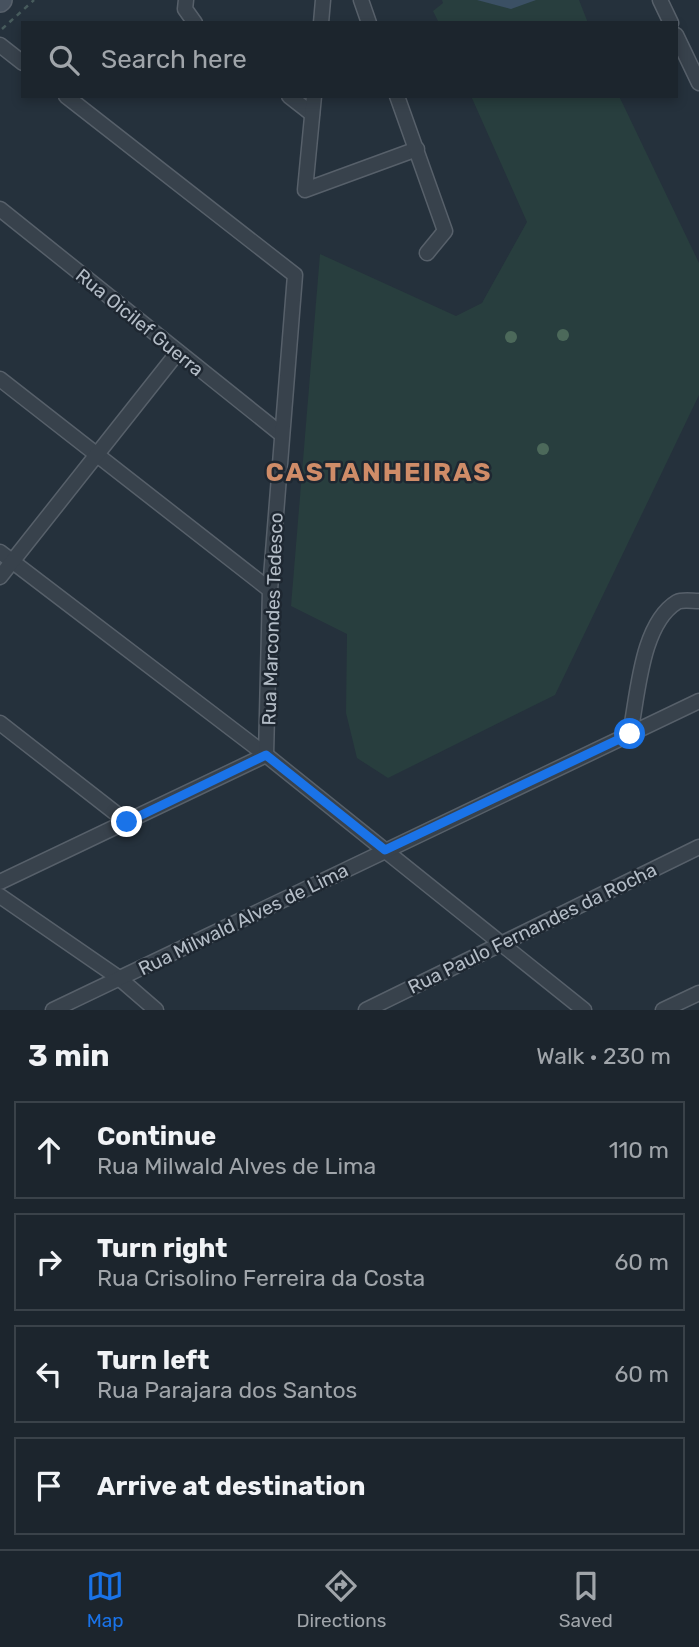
<!DOCTYPE html>
<meta charset="utf-8">
<style>
:root{--surface:#1c252d;--page:#293139;--text:#f1f3f6;--muted:#a0a5aa;--line:#3a4249;--accent:#1a73e8}
body{margin:0;font-family:Rubik,sans-serif;background:var(--page);color:var(--text)}
.stop{position:absolute;width:21px;height:21px;margin:-16px;border:5px solid #1a73e8;border-radius:50%;background:#fff}
.stop.end{background:#1a73e8;border-color:#fff;box-shadow:0 2px 7px #0008}
.list{margin:0;padding:0;list-style:none}
h2{display:flex;justify-content:space-between;align-items:center;height:91px;margin:0;padding:0 28px;font-size:30px}
h2 small{font-size:23px;font-weight:400;color:var(--muted)}
.list li{display:grid;grid-template-columns:46px 1fr auto;gap:21px;align-items:center;box-sizing:border-box;height:98px;margin:0 14px 14px;padding:0 14px;border:2px solid var(--line);border-radius:0px}
.list b{display:block;font-size:26px;white-space:nowrap}
.list p{margin:0;font-size:23px;white-space:nowrap;color:var(--muted)}
.list em{font-size:23px;font-style:normal;color:var(--muted)}
.icon{flex:none;width:38px;height:38px;fill:none;stroke:currentColor;stroke-width:2;stroke-linecap:round;stroke-linejoin:round}
.map{position:relative;flex:none;width:699px;height:1010px;overflow:hidden}
.search{position:absolute;background:var(--surface);box-shadow:0 4px 10px #0003;left:21px;right:21px;top:21px;height:77px;display:flex;align-items:center;gap:18px;box-sizing:border-box;padding:0 24px;border-radius:0px;color:var(--muted);font-size:26px}
.sheet{height:539px;background:var(--surface)}
nav{display:flex;justify-content:space-around;align-items:center;box-sizing:border-box;height:98px;border-top:2px solid var(--line);background:var(--surface);font-size:19px;color:var(--muted)}
nav a{display:grid;justify-items:center;gap:4px}
nav .on{color:var(--accent)}
.map>svg:first-child{display:block}
</style>
<div class="map">
<svg width="699" height="1010" viewBox="0 0 699 1010">
<rect width="100%" height="100%" fill="#25313c"/>
<g fill="#283e3e">
<path d="M442,0H579L588,23H439L433,11L443,3Z"/>
<path d="M471,96H619L699,263V395L555,695L388,778L357,758L346,713L347,634L291,606L320,254L456,316L482,303L527,222Z"/>
</g>
<path fill="#3b5064" d="M477,0H536L511,9Z"/>
<g fill="none" stroke-linecap="round" stroke-linejoin="round">
<defs>
<g id="street">
<path d="M186,0L185,9L195,23"/>
<path d="M361,0L369,23"/>
<path d="M660,0L671,23"/>
<path d="M321,23L323,0"/>
<path d="M676,35L699,83"/>
<path d="M0,45L23,63"/>
<path d="M289,96L312,114"/>
<path d="M314,96L305,190L417,149"/>
<path d="M397,96L445,231L427,253"/>
<path d="M0,209L281,434"/>
<path d="M0,379L270,590"/>
<path d="M0,552L266,755L584,1010"/>
<path d="M0,577L178,352"/>
<path d="M0,723L127,822"/>
<path d="M630,734C638,695 641,624 677,602C683,599 692,601 699,601"/>
<path d="M0,882L266,755L270,590L295,275L66,96"/>
<path d="M0,896L119,978L156,1010"/>
<path d="M53,1010L699,701"/>
<path d="M366,1010L699,847"/>
<path d="M663,1010L699,993"/>
</g>
<path id="secondary" d="M0,1L1,0"/>
</defs>
<use href="#street" stroke="#57606a" stroke-width="17"/>
<use href="#secondary" stroke="#57606a" stroke-width="24"/>
<path stroke="#475b5c" stroke-width="2.5" stroke-dasharray="5 5" stroke-linecap="butt" d="M2,29L34,0"/>
<use href="#street" stroke="#38424c" stroke-width="14"/>
<use href="#secondary" stroke="#47525f" stroke-width="21"/>
</g>
<g fill="#4c695a">
<circle cx="563" cy="335" r="6"/>
<circle cx="511" cy="337" r="6"/>
<circle cx="543" cy="449" r="6"/>
</g>
<g fill="none" stroke-linecap="round" stroke-linejoin="round">
<path stroke="#1a73e8" stroke-width="9" d="M127,822L266,755L385,850L630,734"/>
</g>
<g text-anchor="middle" stroke-width="5" stroke-linejoin="round" paint-order="stroke">
<g font-size="19" fill="#b4bdc7" stroke="#1e2731">
<text transform="translate(140 322) rotate(39)" y="7">Rua Oicilef Guerra</text>
<text transform="translate(272 619) rotate(-88)" y="7">Rua Marcondes Tedesco</text>
<text transform="translate(243 919) rotate(-26)" y="7">Rua Milwald Alves de Lima</text>
<text transform="translate(532 928) rotate(-26)" y="7">Rua Paulo Fernandes da Rocha</text>
</g>
<g font-size="26" font-weight="bold" letter-spacing="2" fill="#cf8c68" stroke="#1e2731">
<text x="379" y="481">CASTANHEIRAS</text>
</g>
</g>
</svg>
<div class="stop" style="left:630px;top:734px"></div>
<div class="stop end" style="left:127px;top:822px"></div>
<div class="search"><svg class="icon" aria-label="search" viewBox="0 0 24 24"><circle cx="10" cy="10" r="6"/><path d="M15 15l6 6"/></svg>Search here</div>
</div>
<section class="sheet">
<h2>3 min<small>Walk · 230 m</small></h2>
<ul class="list">
<li><svg class="icon" aria-label="ahead" viewBox="0 0 24 24"><path d="M12 20V5M6 11l6-6 6 6"/></svg><div><b>Continue</b><p>Rua Milwald Alves de Lima</p></div><em>110 m</em></li>
<li><svg class="icon" aria-label="right" viewBox="0 0 24 24"><path d="M7 20v-9h11M14 6l5 5-5 5"/></svg><div><b>Turn right</b><p>Rua Crisolino Ferreira da Costa</p></div><em>60 m</em></li>
<li><svg class="icon" aria-label="left" viewBox="0 0 24 24"><path d="M17 20v-9H6M10 6l-5 5 5 5"/></svg><div><b>Turn left</b><p>Rua Parajara dos Santos</p></div><em>60 m</em></li>
<li><svg class="icon" aria-label="arrive" viewBox="0 0 24 24"><path d="M6 21V4h12l-3 4 3 4H6"/></svg><div><b>Arrive at destination</b></div></li>
</ul>
</section>
<nav>
<a class="on"><svg class="icon" aria-label="map" viewBox="0 0 24 24"><path d="M3 6l6-2 6 2 6-2v14l-6 2-6-2-6 2zM9 4v14M15 6v14"/></svg>Map</a>
<a><svg class="icon" aria-label="directions" viewBox="0 0 24 24"><path d="M12 3l9 9-9 9-9-9zM9 14v-3h6M13 9l2 2-2 2"/></svg>Directions</a>
<a><svg class="icon" aria-label="saved" viewBox="0 0 24 24"><path d="M7 4h10v16l-5-4-5 4z"/></svg>Saved</a>
</nav>
